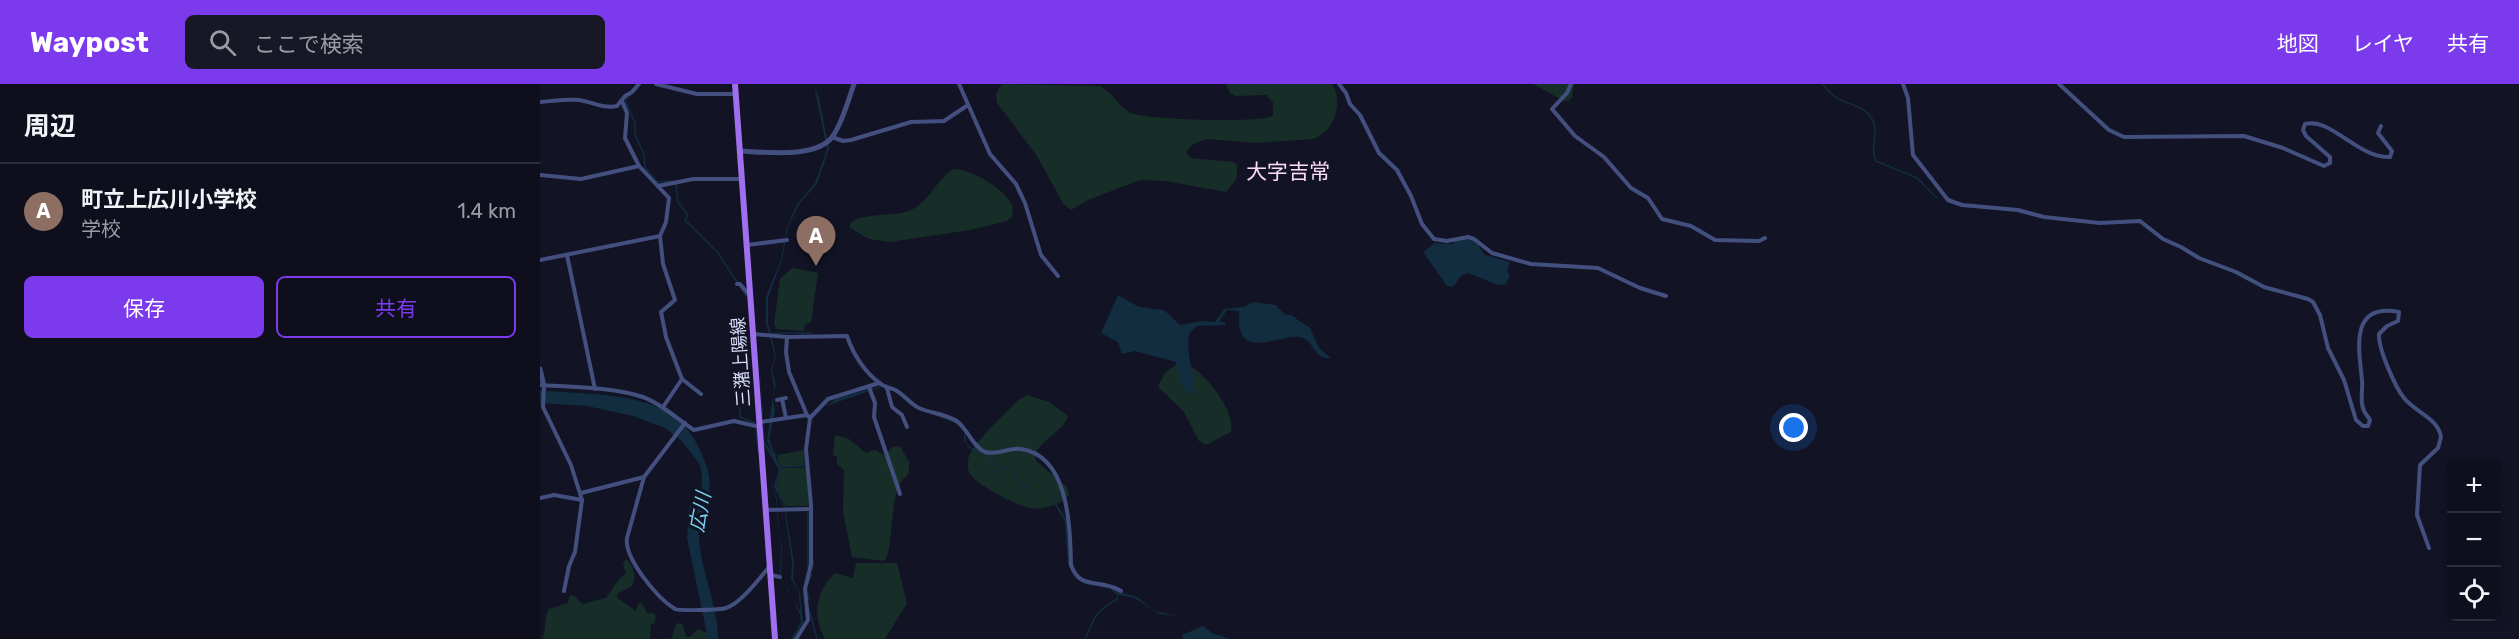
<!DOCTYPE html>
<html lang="ja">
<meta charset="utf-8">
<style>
:root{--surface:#0e0e1c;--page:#171725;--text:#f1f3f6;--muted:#9b9ca3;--line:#2e2e3b;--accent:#7c3aed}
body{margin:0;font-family:Rubik,"Noto Sans JP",sans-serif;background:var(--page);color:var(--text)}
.controls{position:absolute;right:18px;bottom:18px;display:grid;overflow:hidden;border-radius:9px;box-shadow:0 3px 9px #0003}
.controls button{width:54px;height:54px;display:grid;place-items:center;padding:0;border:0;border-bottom:2px solid var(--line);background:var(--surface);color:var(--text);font:30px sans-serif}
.you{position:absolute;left:1254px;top:344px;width:21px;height:21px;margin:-15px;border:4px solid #fff;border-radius:50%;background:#1a73e8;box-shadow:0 0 0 9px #1a73e833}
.badge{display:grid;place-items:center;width:39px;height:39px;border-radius:50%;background:var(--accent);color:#fff;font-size:20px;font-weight:700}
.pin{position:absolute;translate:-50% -50px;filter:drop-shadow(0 2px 3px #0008)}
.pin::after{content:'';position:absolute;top:32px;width:21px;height:18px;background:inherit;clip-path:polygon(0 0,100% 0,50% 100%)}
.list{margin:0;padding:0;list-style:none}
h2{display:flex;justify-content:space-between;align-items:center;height:78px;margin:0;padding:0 24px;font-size:26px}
h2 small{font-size:20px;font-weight:400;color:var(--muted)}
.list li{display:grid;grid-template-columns:39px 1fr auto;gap:18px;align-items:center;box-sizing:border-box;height:96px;padding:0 24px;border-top:2px solid var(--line)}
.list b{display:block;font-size:22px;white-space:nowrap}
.list p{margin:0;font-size:20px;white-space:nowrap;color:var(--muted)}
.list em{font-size:20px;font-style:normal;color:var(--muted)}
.actions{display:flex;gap:12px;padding:18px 24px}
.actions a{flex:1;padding:14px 0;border:2px solid var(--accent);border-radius:9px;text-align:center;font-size:21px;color:var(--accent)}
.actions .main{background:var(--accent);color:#fff}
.icon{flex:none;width:33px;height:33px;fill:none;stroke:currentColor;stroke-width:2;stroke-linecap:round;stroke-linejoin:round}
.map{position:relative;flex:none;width:1979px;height:555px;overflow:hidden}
header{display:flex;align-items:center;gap:36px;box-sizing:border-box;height:84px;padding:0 30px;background:var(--accent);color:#fff}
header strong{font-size:28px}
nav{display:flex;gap:33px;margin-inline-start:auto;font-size:21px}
.search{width:420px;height:54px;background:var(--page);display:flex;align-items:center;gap:15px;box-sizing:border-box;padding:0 21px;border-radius:9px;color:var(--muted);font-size:22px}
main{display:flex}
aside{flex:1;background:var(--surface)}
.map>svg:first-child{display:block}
</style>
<header>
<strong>Waypost</strong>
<div class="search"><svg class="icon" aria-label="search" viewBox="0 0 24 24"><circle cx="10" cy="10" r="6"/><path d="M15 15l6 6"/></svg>ここで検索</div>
<nav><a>地図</a><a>レイヤ</a><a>共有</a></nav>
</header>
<main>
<aside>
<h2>周辺<small></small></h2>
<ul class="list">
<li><span class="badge" style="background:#8d6e63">A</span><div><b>町立上広川小学校</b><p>学校</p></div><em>1.4 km</em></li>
</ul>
<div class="actions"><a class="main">保存</a><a>共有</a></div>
</aside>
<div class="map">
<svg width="1979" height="555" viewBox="0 0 1979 555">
<rect width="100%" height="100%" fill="#121325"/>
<g fill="#162e27">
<path d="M462,0L560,2C573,9 581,25 591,29C609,36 717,39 733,32V18L726,11L696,12L690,9L686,0H792C804,18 794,49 773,55L717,59L667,55L653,60L646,68L650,74L694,78L697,81V94L686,108L625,97L600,96L548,116L531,126L524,121L497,72L457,19L456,10Z"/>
<path d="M993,0H1034L1032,13L1028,17H1024Z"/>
<path d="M413,85C432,85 465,105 473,122L472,133L467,137L430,146L350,158L329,155L310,144V140C320,128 354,133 369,127C389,119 397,95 413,85Z"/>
<path d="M252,184L278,189L271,239L265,240L264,247L237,245L234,241L240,195Z"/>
<path d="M641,277C661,283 697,327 691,348L666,361L659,357L644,328L618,303L625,289Z"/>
<path d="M487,311L509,318L528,332C524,349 491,359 496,377L527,403L529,411C521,420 503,426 491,424C477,422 438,402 430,390C427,385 427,378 429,372C434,358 467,328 478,316Z"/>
<path d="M295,351L309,355L326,369L335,366L345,371L352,363L360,362L369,378V389C366,392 362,396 360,400C350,417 353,470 344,477L312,473L303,428L304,386L297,380V372L293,371Z"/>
<path d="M264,366L265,381L240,383L237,371Z"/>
<path d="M241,384H266L269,421L267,422H245L236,401Z"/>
<path d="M86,475C95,482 96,493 92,502L77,510V514L96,527L98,520L101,519L108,530L111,528L116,531L115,538L111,541L110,555H2C7,545 3,535 9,525L28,519L30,511L34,512L43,520L66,514L79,495L86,490L83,480Z"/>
<path d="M316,479H357L367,519L345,555H285C272,532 276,507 295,489L313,494Z"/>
<path d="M137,539L142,540L146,552L150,553L158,545L170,550V555H131Z"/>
</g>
<g fill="#112d3f">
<path d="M274,2L279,14L289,65L277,100L259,120L248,143L242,176L228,214V239L236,271L232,286L236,300L233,312L235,328L229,355L241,385L236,401L245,423L254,479L253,495L260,509L263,539L253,555H251L261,538L260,531L248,505L240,495L241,464L236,415L226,384L237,415V434L242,464L241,495L260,527L259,508L251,495L252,479L244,423L234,402L239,386L224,360L218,257L225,358L234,371L227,357L234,304L231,286L235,272L226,239V212L241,176L247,143L257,120L275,99L287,65Z"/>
<path d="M923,154L936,158L945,171L970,178L967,187L970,191L966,200L958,201L928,189L921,192L913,203L907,202L883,168L895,159L913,160L915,156Z"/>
<path d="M578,211L599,223L624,226L640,241L661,237L675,238L684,225L704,223L713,218L736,221L745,231H751L770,244L779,264L791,274C774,276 775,259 763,254C747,247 707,274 700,245C698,239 700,232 699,227L687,226L679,238H685V241L657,242L650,248C644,267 655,289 654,308L649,311L641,299L636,278L595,267L582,270L578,258L561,249Z"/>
<path d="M347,300L374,322L404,332L418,340L425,348L426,358L430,363L447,371L457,380L470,386L494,411L485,405L470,388L454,380L446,372L429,364L424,356V348L415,339L373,323L347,301L286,322L296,315Z"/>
<path d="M0,306C58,313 133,303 160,366C163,374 168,383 169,392C170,402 170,419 167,427C164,437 158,441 159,452C160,487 178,519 178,555H168L147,454L150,417L161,413L162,392L160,381L142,357L125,344L93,332L47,322L0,319Z"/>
<path d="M507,409C513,414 523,429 526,436C535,455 522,481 538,496L597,513L615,527L639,532L619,530L595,514L578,511L566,503L545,500L536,495L528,480L525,437Z"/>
<path d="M663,542L672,549L690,555H643L642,551Z"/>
</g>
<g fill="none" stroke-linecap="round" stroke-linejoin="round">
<g stroke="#112d3f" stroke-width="1.5">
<path d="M1283,0C1299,25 1320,15 1332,35C1340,48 1329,63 1336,77L1377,94L1397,114"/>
<path d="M97,5L86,15V18L95,39V50L104,71L105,83L117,98L132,97"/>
<path d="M136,101L138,118L148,131L145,136L178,169L206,212"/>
<path d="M234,249H271"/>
<path d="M200,312V333L215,339"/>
<path d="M216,344L218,367"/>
<path d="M239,383L266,382"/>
<path d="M268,465V429"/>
<path d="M268,466V483"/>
<path d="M273,485V476"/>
<path d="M268,499L272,490"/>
<path d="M267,507L269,515"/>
<path d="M269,525L277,555"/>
<path d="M545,555C555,532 555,528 577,515L578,509"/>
</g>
<g stroke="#434f7e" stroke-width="4">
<path d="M116,0L157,10H196"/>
<path d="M419,0L450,70L476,100L485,119L501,171L518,192"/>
<path d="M799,0L806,9L810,20L820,31L839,69L857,86L871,112L882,140L894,155L907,157L928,153L934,155L952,169L991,180L1058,184L1100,204L1126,212"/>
<path d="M1031,0L1027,9L1012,25L1035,52L1064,73L1091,104L1108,114L1122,135L1151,142L1175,156L1219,157L1225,154"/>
<path d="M1363,0L1368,14L1373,71L1408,116L1422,121L1478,126L1504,133L1560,139L1600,137L1623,155L1641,163L1659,174L1696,188L1724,203L1768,215L1773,218L1780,231L1788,264L1804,296L1816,336L1823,342H1828L1830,336C1828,332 1824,329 1823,324C1820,316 1823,305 1822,296C1819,266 1809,218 1859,228L1858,237L1847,242L1839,250C1838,264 1855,303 1864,314C1875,328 1898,334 1901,353L1898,364L1880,381L1877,431L1889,464"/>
<path d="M1519,0L1569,46L1584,53L1704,52L1743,64L1784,82L1790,79V73L1766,52L1763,46L1765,40C1791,33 1817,74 1850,73L1852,67L1838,49L1841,42"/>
<path d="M82,17L87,29L85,54L99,82L129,114L126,138L120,152L123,180L135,216L121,228L126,253L142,295L161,310"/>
<path d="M0,18C13,17 26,15 39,16C53,18 63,25 77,22L85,12L92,8L99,0"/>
<path d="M292,53L303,57L311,56L371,38L404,37L428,21"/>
<path d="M0,91L41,95L99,82"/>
<path d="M118,102L153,95H201"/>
<path d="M207,161L247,156"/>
<path d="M27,171L55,305"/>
<path d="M0,176L120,152"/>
<path d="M197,200H200L210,212"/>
<path d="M214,250L247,253L307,252C313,270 325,289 341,300C346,304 352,304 357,307C365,312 371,320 379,324C392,330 405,329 418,338C428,346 433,363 445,368C457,372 469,363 481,365C529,372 530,442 531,481C540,507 560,494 581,507"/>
<path d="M247,253L246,268L249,288L267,331L270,334"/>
<path d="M0,301C32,303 73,303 103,313C122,320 137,335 154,346L194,337L220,343"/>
<path d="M4,302L3,323L31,381L42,416L35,468L29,482L24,507"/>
<path d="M329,303L335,319L334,333L360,410"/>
<path d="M347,304L352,323L362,331L367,343"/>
<path d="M242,315L246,334"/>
<path d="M237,316L246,314"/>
<path d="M123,323L142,295"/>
<path d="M220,338L267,331"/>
<path d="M145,339L104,393L87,454C84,474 117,514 135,525C139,527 180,526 186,524C200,520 219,495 229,483"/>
<path d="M41,409L104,393"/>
<path d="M0,414L14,411L42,416"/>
<path d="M226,426L271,425"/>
<path d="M231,491L240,493"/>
<path d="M256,555L268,536L265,505L271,480V421L266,365L270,334L288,315L339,299"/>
</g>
<g stroke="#434f7e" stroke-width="5">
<path d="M200,67C225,68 277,75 293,52C303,37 308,17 314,0"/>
<path d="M0,285L4,302"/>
</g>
<path stroke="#9f6fed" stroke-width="6" d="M195,0L235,555"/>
</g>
<g text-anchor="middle" stroke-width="6" stroke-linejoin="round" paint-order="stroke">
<g font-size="18" fill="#dadefa" stroke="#121325">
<text transform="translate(201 278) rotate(-94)" y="6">三潴上陽線</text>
</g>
<g font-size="20" font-style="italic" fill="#75d3ee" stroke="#121325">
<text transform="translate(160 428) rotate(-79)" y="7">広川</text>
</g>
<g font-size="21" fill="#fbdcf7" stroke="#121325">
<text x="748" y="95">大字吉常</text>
</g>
</g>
</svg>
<div class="controls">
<button>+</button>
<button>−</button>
<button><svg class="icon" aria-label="locate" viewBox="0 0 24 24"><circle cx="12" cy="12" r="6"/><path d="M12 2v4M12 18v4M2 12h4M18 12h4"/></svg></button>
</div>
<div class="you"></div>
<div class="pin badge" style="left:276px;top:182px;background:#8d6e63">A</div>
</div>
</main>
